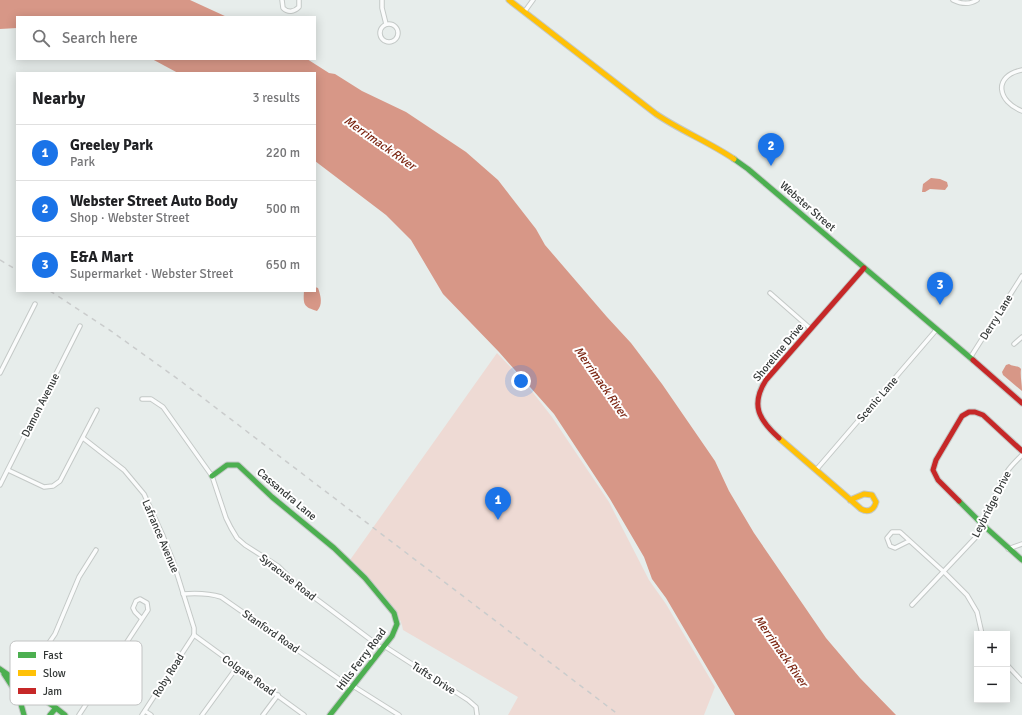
<!DOCTYPE html>
<meta charset="utf-8">
<style>
:root{--surface:#fff;--page:#f2f2f2;--text:#202124;--muted:#757577;--line:#e0e0e0;--accent:#1a73e8}
body{margin:0;font-family:Signika,sans-serif;background:var(--page);color:var(--text)}
.controls{position:absolute;right:12px;bottom:12px;display:grid;overflow:hidden;border-radius:0px;box-shadow:0 2px 10px #0003}
.controls button{width:36px;height:36px;display:grid;place-items:center;padding:0;border:0;border-bottom:1px solid var(--line);background:var(--surface);color:var(--text);font:20px sans-serif}
.you{position:absolute;left:521px;top:381px;width:14px;height:14px;margin:-10px;border:3px solid #fff;border-radius:50%;background:#1a73e8;box-shadow:0 0 0 6px #1a73e833}
.badge{display:grid;place-items:center;width:26px;height:26px;border-radius:50%;background:var(--accent);color:#fff;font-size:13px;font-weight:700}
.pin{position:absolute;translate:-50% -33px;filter:drop-shadow(0 1px 2px #0008)}
.pin::after{content:'';position:absolute;top:21px;width:14px;height:12px;background:inherit;clip-path:polygon(0 0,100% 0,50% 100%)}
.list{margin:0;padding:0;list-style:none}
h2{display:flex;justify-content:space-between;align-items:center;height:52px;margin:0;padding:0 16px;font-size:17px}
h2 small{font-size:13px;font-weight:400;color:var(--muted)}
.list li{display:grid;grid-template-columns:26px 1fr auto;gap:12px;align-items:center;box-sizing:border-box;height:56px;padding:0 16px;border-top:1px solid var(--line)}
.list b{display:block;font-size:15px;white-space:nowrap}
.list p{margin:0;font-size:13px;white-space:nowrap;color:var(--muted)}
.list em{font-size:13px;font-style:normal;color:var(--muted)}
.icon{flex:none;width:22px;height:22px;fill:none;stroke:currentColor;stroke-width:2;stroke-linecap:round;stroke-linejoin:round}
.map{position:relative;flex:none;width:1022px;height:715px;overflow:hidden}
.search{position:absolute;background:var(--surface);box-shadow:0 2px 10px #0003;left:16px;top:16px;width:300px;height:44px;display:flex;align-items:center;gap:10px;box-sizing:border-box;padding:0 14px;border-radius:0px;color:var(--muted);font-size:15px}
.panel{position:absolute;background:var(--surface);box-shadow:0 2px 10px #0003;left:16px;top:72px;width:300px;height:220px;border-radius:0px}
.map>svg:first-child{display:block}
</style>
<div class="map">
<svg width="1022" height="715" viewBox="0 0 1022 715">
<rect width="100%" height="100%" fill="#e7edeb"/>
<path fill="#eedad4" d="M497,353L523,380L552,417L609,502L649,580L666,604L715,687L704,715H508L518,697L403,630C401,608 366,576 350,560Z"/>
<g fill="#d79787">
<path d="M0,0H190L227,17H17V28L0,29Z"/>
<path d="M152,59H307L329,73L335,74L362,91L406,112L466,152L498,180L536,229L545,245L607,317L631,343L662,384L715,461L729,491L754,533L826,638L860,678L896,715H735L666,598L652,579L644,557L610,499L554,414L499,352L443,294L411,240L386,215L315,161V73H178Z"/>
<path d="M931,178L940,179L947,182L948,186L945,190L930,189L925,192H922L923,184Z"/>
<path d="M315,287L318,288C321,296 323,305 317,311C304,307 303,305 304,291H315Z"/>
<path d="M1009,364C1013,367 1018,365 1021,369C1020,376 1022,383 1022,391L1003,375L1002,372L1006,365Z"/>
</g>
<g fill="none" stroke-linecap="round" stroke-linejoin="round">
<defs>
<g id="street">
<path d="M282,0L283,8C288,13 294,12 299,7V0"/>
<path d="M382,0V8L386,24"/>
<path d="M953,0C961,4 969,5 977,0"/>
<path d="M525,11L533,0"/>
<circle cx="389" cy="33" r="9"/>
<path d="M1022,70C992,76 998,102 1022,111"/>
<path d="M770,293L811,329"/>
<path d="M1014,344L1022,337"/>
<path d="M970,358L1022,276"/>
<path d="M0,373L35,304"/>
<path d="M142,399H151L163,407L212,476L226,518L231,528L237,538L245,545L278,566L295,583L383,649"/>
<path d="M83,438L124,470L144,494L163,536L173,561L194,628V635"/>
<path d="M8,470L44,487L53,486L60,481L97,410"/>
<path d="M816,470L937,329"/>
<path d="M0,485L80,326"/>
<path d="M909,541L895,548L890,546L887,538L892,532H900L944,572L967,595L977,612L982,634"/>
<path d="M1008,549L1022,544"/>
<path d="M183,594C197,593 208,593 221,597L352,688"/>
<path d="M912,605L977,536C990,515 995,488 1009,469C1013,464 1017,460 1022,455"/>
<path d="M194,635L304,715"/>
<path d="M384,646L468,700L476,707L477,715"/>
<path d="M1007,665L1022,681"/>
<path d="M21,684L55,634L79,577L96,550"/>
<path d="M353,686L399,715"/>
<path d="M145,711L151,715"/>
<path d="M79,715L142,619L148,610L147,603L140,599L136,601L133,608L135,612L142,619"/>
<path d="M142,715L194,635"/>
<path d="M202,715L237,667"/>
<path d="M263,715L278,695"/>
</g>
<g id="fast">
<path d="M734,159L748,169L973,360"/>
<path d="M212,476L227,465H238L272,497L334,548L365,578L394,613L397,624L392,636L330,715"/>
<path d="M959,501L983,525L1022,560"/>
<path d="M0,669L56,708L50,715"/>
<path d="M4,674L19,697L24,715"/>
<path d="M56,708L65,715"/>
</g>
<g id="slow">
<path d="M509,0L656,114C681,131 709,142 734,159"/>
<path d="M779,438L861,509C868,513 874,510 876,502L872,495L864,494L850,500"/>
</g>
<g id="jam">
<path d="M973,360L1022,403"/>
<path d="M779,438C759,420 750,405 766,380L864,268"/>
<path d="M959,501L938,480L933,470L936,460L962,416L969,412H975L983,415L1022,451"/>
</g>
</defs>
<use href="#street" stroke="#c4c9c7" stroke-width="5.5"/>
<use href="#fast" stroke="#c4c9c7" stroke-width="7"/>
<use href="#slow" stroke="#c4c9c7" stroke-width="7"/>
<use href="#jam" stroke="#c4c9c7" stroke-width="7"/>
<use href="#street" stroke="#fbfcfc" stroke-width="3.5"/>
<use href="#fast" stroke="#4caf50" stroke-width="5"/>
<use href="#slow" stroke="#ffc107" stroke-width="5"/>
<use href="#jam" stroke="#c62828" stroke-width="5"/>
<g stroke="#cacccc" stroke-width="1.5" stroke-dasharray="5 5" stroke-linecap="butt">
<path d="M0,260L17,270"/>
<path d="M50,291L111,331L182,382L619,715"/>
</g>
</g>
<g text-anchor="middle" stroke-width="4" stroke-linejoin="round" paint-order="stroke">
<g font-size="11" fill="#343837" stroke="#fff">
<text transform="translate(808 206) rotate(41)" y="4">Webster Street</text>
<text transform="translate(996 317) rotate(-58)" y="4">Derry Lane</text>
<text transform="translate(778 352) rotate(-50)" y="4">Shoreline Drive</text>
<text transform="translate(877 399) rotate(-49)" y="4">Scenic Lane</text>
<text transform="translate(40 405) rotate(-63)" y="4">Damon Avenue</text>
<text transform="translate(287 494) rotate(40)" y="4">Cassandra Lane</text>
<text transform="translate(991 504) rotate(-63)" y="4">Leybridge Drive</text>
<text transform="translate(161 536) rotate(67)" y="4">Lafrance Avenue</text>
<text transform="translate(288 577) rotate(38)" y="4">Syracuse Road</text>
<text transform="translate(271 631) rotate(35)" y="4">Stanford Road</text>
<text transform="translate(361 659) rotate(-53)" y="4">Hills Ferry Road</text>
<text transform="translate(168 675) rotate(-58)" y="4">Roby Road</text>
<text transform="translate(249 675) rotate(35)" y="4">Colgate Road</text>
<text transform="translate(434 678) rotate(33)" y="4">Tufts Drive</text>
</g>
<g font-size="12" font-style="italic" fill="#7c2612" stroke="#fff">
<text transform="translate(380 143) rotate(35)" y="4">Merrimack River</text>
<text transform="translate(601 382) rotate(55)" y="4">Merrimack River</text>
<text transform="translate(781 651) rotate(55)" y="4">Merrimack River</text>
</g>
</g>
<rect x="10" y="641" width="132" height="64" rx="6" fill="#fff" stroke="#c2c3c3" stroke-width="1"/>
<rect x="18" y="652" width="18" height="6" fill="#4caf50"/>
<rect x="18" y="670" width="18" height="6" fill="#ffc107"/>
<rect x="18" y="688" width="18" height="6" fill="#c62828"/>
<g font-size="11" fill="#343837">
<text x="43" y="659">Fast</text>
<text x="43" y="677">Slow</text>
<text x="43" y="695">Jam</text>
</g>
</svg>
<div class="controls">
<button>+</button>
<button>−</button>
</div>
<div class="you"></div>
<div class="pin badge" style="left:498px;top:520px">1</div>
<div class="pin badge" style="left:771px;top:166px">2</div>
<div class="pin badge" style="left:940px;top:305px">3</div>
<div class="search"><svg class="icon" aria-label="search" viewBox="0 0 24 24"><circle cx="10" cy="10" r="6"/><path d="M15 15l6 6"/></svg>Search here</div>
<section class="panel">
<h2>Nearby<small>3 results</small></h2>
<ul class="list">
<li><span class="badge">1</span><div><b>Greeley Park</b><p>Park</p></div><em>220 m</em></li>
<li><span class="badge">2</span><div><b>Webster Street Auto Body</b><p>Shop · Webster Street</p></div><em>500 m</em></li>
<li><span class="badge">3</span><div><b>E&amp;A Mart</b><p>Supermarket · Webster Street</p></div><em>650 m</em></li>
</ul>
</section>
</div>
